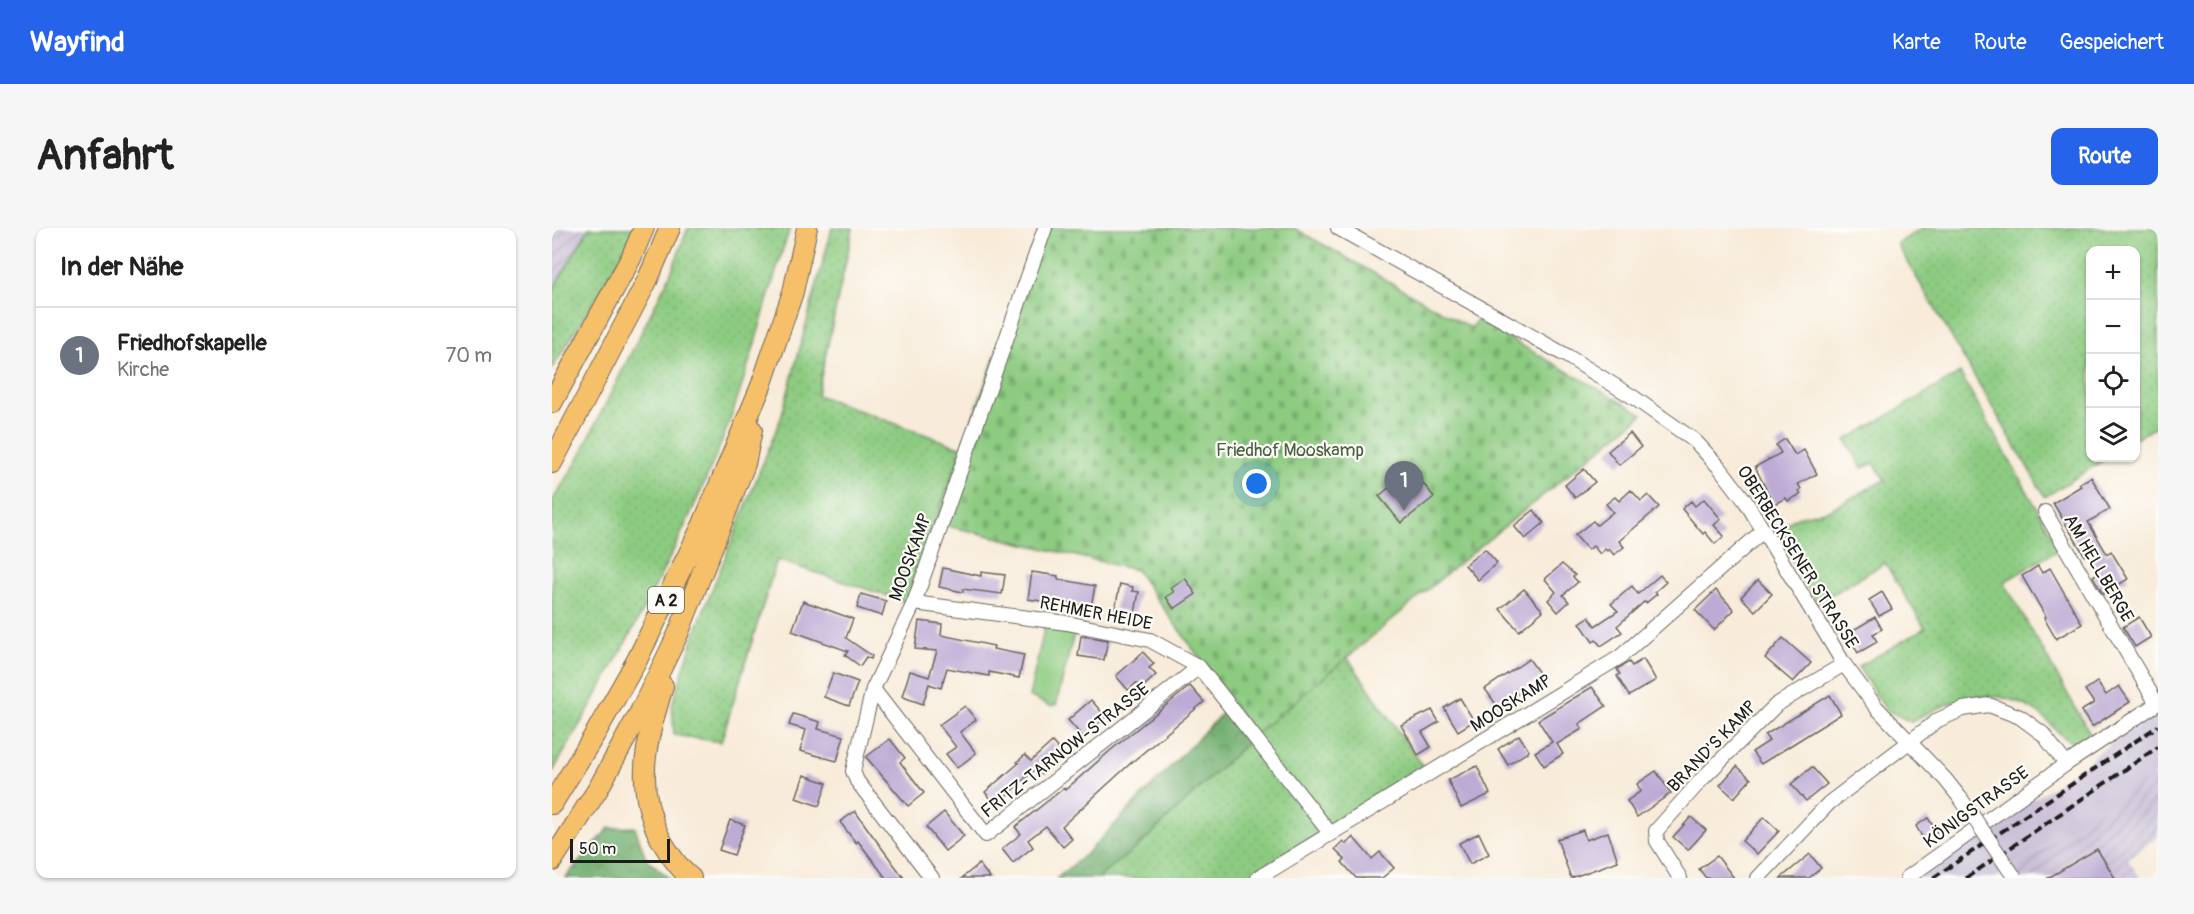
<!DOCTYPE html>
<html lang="de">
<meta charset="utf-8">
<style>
:root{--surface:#fff;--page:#f6f6f6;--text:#222;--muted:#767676;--line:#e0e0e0;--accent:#2563eb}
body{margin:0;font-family:Pangolin,sans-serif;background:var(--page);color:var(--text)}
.controls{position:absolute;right:18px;top:18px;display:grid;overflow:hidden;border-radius:12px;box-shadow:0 2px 4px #0004}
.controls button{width:54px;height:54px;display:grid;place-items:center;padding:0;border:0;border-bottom:2px solid var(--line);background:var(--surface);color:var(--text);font:30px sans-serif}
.scale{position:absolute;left:18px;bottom:15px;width:100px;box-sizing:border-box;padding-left:6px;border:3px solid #1c1c1c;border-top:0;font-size:16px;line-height:21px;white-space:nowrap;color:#1c1c1c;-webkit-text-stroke:4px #fdfcf7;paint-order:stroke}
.you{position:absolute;left:705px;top:256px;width:21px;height:21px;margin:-15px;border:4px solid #fff;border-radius:50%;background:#1a73e8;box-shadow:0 0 0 9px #1a73e833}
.badge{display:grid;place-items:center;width:39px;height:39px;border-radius:50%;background:var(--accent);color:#fff;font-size:20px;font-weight:700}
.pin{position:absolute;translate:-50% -50px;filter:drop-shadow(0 2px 3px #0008)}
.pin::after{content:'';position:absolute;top:32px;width:21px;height:18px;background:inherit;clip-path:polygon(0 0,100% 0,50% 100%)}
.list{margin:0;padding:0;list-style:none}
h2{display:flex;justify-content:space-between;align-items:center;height:78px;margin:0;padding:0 24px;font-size:26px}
h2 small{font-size:20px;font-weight:400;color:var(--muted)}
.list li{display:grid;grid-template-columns:39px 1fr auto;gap:18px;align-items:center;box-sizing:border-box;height:96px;padding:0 24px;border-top:2px solid var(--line)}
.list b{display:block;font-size:22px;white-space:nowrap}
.list p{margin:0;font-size:20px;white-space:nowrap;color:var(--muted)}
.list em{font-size:20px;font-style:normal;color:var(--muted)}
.icon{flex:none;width:33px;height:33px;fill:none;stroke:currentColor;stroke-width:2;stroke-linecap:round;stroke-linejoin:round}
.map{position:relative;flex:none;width:1606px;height:650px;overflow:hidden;border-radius:12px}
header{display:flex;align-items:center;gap:36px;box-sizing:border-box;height:84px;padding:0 30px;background:var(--accent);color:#fff}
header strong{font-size:28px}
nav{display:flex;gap:33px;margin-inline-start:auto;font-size:21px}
.intro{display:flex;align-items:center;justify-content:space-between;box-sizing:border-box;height:144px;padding:0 36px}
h1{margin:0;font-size:42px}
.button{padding:15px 27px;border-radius:12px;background:var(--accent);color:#fff;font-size:21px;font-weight:700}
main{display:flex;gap:36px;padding:0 36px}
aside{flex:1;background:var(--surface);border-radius:12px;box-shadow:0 2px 4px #0004}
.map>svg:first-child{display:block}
</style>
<header>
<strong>Wayfind</strong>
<nav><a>Karte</a><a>Route</a><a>Gespeichert</a></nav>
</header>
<div class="intro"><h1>Anfahrt</h1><a class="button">Route</a></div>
<main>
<aside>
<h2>In der Nähe<small></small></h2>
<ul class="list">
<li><span class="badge" style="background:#6b7280">1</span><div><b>Friedhofskapelle</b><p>Kirche</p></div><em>70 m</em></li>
</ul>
</aside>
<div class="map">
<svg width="1606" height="650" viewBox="0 0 1606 650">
<defs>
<pattern id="industrial-furrows" width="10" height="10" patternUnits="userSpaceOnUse" patternTransform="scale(1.5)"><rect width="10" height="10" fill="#c9bfd7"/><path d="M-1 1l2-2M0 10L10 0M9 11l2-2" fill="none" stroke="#aca4b8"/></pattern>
<pattern id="grass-dots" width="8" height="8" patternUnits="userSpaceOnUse" patternTransform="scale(1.5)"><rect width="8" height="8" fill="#8dcb81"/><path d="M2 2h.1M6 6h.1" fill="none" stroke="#79ae6f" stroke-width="1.8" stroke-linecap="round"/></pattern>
<pattern id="forest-crowns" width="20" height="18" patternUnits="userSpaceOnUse" patternTransform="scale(1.5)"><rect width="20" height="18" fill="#72af6f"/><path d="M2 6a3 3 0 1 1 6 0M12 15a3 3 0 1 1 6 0" fill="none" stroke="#5d8e5a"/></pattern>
<pattern id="cemetery-stones" width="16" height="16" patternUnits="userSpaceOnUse" patternTransform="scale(1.5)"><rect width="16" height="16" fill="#8dcb81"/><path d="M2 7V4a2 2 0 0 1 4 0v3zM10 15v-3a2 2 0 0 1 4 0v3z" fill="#79ae6f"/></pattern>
</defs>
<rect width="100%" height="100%" fill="#fdfcf7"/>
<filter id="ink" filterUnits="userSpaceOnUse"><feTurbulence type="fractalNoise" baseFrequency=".0167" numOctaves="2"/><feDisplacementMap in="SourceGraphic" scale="12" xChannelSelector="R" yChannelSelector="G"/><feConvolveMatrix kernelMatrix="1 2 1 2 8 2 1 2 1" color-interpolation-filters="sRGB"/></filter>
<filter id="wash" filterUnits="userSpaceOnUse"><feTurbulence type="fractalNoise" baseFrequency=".008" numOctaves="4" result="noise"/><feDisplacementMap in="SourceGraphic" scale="24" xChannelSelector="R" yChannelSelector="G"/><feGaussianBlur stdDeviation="1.35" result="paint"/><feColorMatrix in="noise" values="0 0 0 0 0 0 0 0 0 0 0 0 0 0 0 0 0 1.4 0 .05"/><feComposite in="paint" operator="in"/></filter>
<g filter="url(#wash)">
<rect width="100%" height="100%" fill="#f8ebd9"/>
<g fill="url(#industrial-furrows)">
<path d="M0,0H37L0,63Z"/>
<path d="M1601,547L1606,556V608L1576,631L1588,650H1454L1451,646Z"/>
</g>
<path fill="#c9bfd7" d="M1606,484V544L1444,650H1367L1386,635L1460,587L1476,573L1487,568L1535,535L1542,527Z"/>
<g fill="url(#grass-dots)" stroke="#54744e" stroke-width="1.5">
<path d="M37,0H81L72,24L0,141V63Z"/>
<path d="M136,0H238C215,66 200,135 175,200C128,321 65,433 0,545V273L23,237L118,47Z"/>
<path d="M280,0H301L265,167L410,220L354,374L225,332L169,514L122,507L120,477L145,399L229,190Z"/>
<path d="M1370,0H1606V197L1584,211V22H1538V230H1555L1493,269L1345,16Z"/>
<path d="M1408,145L1508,321L1452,354L1540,509L1525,517C1509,511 1500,495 1486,485C1442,455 1401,470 1359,494L1334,482L1306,439L1373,400L1333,335L1265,375L1222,304L1245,289L1277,282L1333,252L1322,235L1310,240L1294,212Z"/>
<path d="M795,429L873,541L698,650H546L592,613L703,507Z"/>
</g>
<g fill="url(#forest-crowns)" stroke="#476646" stroke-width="1.5">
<path d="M680,475L703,507L592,613L546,650H505L534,626Z"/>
<path d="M83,599L94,630L117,650H13L57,600Z"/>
</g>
<path fill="url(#cemetery-stones)" stroke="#54744e" stroke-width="1.5" d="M489,0H742L919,100L925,92L1091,186L905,337L703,507L584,342L383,295Z"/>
<path fill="#8dcb81" stroke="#54744e" stroke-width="1.5" d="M494,393L524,398L504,477L498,478L477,468Z"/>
<g id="blocks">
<g fill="#bdabd5">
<path d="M1078,205L1089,219L1067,237L1056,223Z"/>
<path d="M1233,211L1243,227L1252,222L1265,246L1246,256L1249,261L1247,263L1249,266L1236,273L1234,270L1222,276L1203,239L1229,225L1224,217Z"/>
<path d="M1032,241L1043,254L1023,270L1013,257Z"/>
<path d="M1539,249L1558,281L1536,294L1555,326L1559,323L1576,351L1551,366L1541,348L1546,345L1535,326L1533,328L1501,275L1529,258L1527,256Z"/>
<path d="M844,254L854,266L870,254L882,269L849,295L827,268Z"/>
<path d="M1079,262L1089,273L1096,267L1107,279L1067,313L1072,319L1062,327L1057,321L1055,323L1053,321L1048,326L1041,318L1036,322L1023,307L1041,293L1045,297L1061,284L1054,276L1063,269L1067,273Z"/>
<path d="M1152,271L1169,291L1162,297L1172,308L1163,316L1153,304L1151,306L1130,281L1139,273L1143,278Z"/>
<path d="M982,282L992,295L973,311L962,298Z"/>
<path d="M933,321L945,335L926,352L913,337Z"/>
<path d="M1010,336L1023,347L1021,349L1026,354L1011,367L1017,374L1006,384L996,372L1004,364L993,351Z"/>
<path d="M1486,338L1490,345L1498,340L1530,396L1504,411L1492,390L1494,389L1470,348Z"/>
<path d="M391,340L429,348V344L453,347L450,366L411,361V364L387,359Z"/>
<path d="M480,344L506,348V351L543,358L539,379L503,372L502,375L476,371Z"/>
<path d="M1108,347L1114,354L1103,364L1105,366L1094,375L1092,374L1065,398L1070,404L1049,418L1044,412L1041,414L1028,395L1037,389L1043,398L1066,383L1059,376L1080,358L1086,366Z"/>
<path d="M633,350L644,366L622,381L614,369L622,364L619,360Z"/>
<path d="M1206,352L1220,366L1203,383L1189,369Z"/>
<path d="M568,356L581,359L580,363L587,364L583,385L563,381Z"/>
<path d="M972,361L991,383L967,403L948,381Z"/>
<path d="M1164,362L1182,382L1162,402L1143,382Z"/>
<path d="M1330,364L1340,381L1327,388L1317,372Z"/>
<path d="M309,366L334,373L330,388L305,380Z"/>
<path d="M251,373L301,391L294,410L320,428L319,431L314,429L308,438L293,427L296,423L240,403Z"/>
<path d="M1323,389L1330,401L1321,406L1325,414L1306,425L1295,406Z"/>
<path d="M1587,389L1599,409L1583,419L1571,399Z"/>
<path d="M367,393L390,396L389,407L442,418L441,421L472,427L467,450L437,444V448L395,440L389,460L377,456L371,476L354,470L350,468L358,443L377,449L385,423L363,421Z"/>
<path d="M529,408L556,412L552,432L526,428Z"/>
<path d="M1231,410L1259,435L1241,454L1213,430Z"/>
<path d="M591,424L602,436L597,440L604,447L589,461L584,455L576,462L564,448Z"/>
<path d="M977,431L990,449L946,479L933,461Z"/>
<path d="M1091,431L1104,452L1077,468L1065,448L1068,446L1065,441L1077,434L1080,438Z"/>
<path d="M281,445L306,454L297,478L272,469Z"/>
<path d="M1545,454L1554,467L1567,458L1578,474L1540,499L1529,483L1542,475L1533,462Z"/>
<path d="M638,458L652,474L580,534L510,598L520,611L511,619L494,598L476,612L481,619L461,635L450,621L469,606L463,599L512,560L513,562L559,522Z"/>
<path d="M1040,459L1054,478L1027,496L1030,501L1005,516L1011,526L992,538L983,524L1000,514L986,492Z"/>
<path d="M1278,467L1289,486L1209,536L1200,524L1217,513L1213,507Z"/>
<path d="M908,470L922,493L906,503L892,480Z"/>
<path d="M539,472L554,489L531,509L516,492Z"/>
<path d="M413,478L424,492L408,504L424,525L405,540L394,526L404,519L387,497Z"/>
<path d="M880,482L887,494L870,504L879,519L866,527L849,497Z"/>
<path d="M241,486L268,494L266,501L292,508L285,533L248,523L254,502L237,497Z"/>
<path d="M967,507L977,523L956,537L946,521Z"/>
<path d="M338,511L353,530L348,534L372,565L356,578L314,529Z"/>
<path d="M500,514L511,526L489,546L484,540L444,577L433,564L467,535L465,534L473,527L479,533Z"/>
<path d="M925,538L938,566L909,580L896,552Z"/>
<path d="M1185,538L1199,551L1182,570L1168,557Z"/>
<path d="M1260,539L1275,556L1254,573L1239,556Z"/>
<path d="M1104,543L1119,565L1085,589L1075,573L1089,563L1085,556Z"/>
<path d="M252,547L275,555L267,578L244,570Z"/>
<path d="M303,583L318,604L352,650H334L306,613L304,615L288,594Z"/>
<path d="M392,584L412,608L393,623L374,599Z"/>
<path d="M1139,589L1154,602L1136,622L1121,609Z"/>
<path d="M1212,589L1227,603L1205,626L1190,613Z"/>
<path d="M1376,590L1385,604L1372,612L1364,598Z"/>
<path d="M178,592L193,597L182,627L167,622Z"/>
<path d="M1031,602L1034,612L1056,604L1066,633L1019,650L1005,611Z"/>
<path d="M927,605L937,626L918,636L907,615Z"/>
<path d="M801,609L820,631L828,624L842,640L830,650H804L790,634L793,631L783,621L791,613L794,616Z"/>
<path d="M1545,621L1563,650H1496Z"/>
<path d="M1258,626L1269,640L1257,650H1229Z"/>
<path d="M1165,628L1182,650H1154L1147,641Z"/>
<path d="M427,636L438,650H410Z"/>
</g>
</g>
</g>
<g filter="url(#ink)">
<use href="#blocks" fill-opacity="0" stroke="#69645e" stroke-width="1.5"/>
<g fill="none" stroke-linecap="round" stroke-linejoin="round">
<defs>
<g id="minor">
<path d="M786,0L1015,128L1081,169L1143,213L1168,240L1194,274L1292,436L1324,479L1393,551L1409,571"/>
<path d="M1493,284L1605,476"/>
<path d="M362,375L515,395L598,412L647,439L778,605"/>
<path d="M321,461L434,607L647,439"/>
<path d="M380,650L305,553L301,543L321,461L362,375L493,0"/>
<path d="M706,650L1068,429L1212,302"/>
<path d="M1128,650L1105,613L1104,603L1150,551L1224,477L1292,436"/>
<path d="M1206,650L1277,575L1386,492L1411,481L1437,477L1468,489L1491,506L1514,536"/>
<path d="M1355,650L1514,536L1606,475"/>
</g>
<g id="highway">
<path d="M0,175L79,30L92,0"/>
<path d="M0,235L95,53L118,0"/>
<path d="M111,458C95,513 81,555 108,610C116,624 126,640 139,650"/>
<path d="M0,576L43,506L85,432L151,296L209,158L241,64L255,0"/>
<path d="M0,633L46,561L88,484L126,406L193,236L200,202"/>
</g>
</defs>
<use href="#minor" stroke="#69645e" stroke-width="16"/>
<use href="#highway" stroke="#69645e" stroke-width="22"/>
<use href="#minor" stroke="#fff" stroke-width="14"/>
<use href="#highway" stroke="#f6c06b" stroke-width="20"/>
<g stroke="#1c1c1c" stroke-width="4" stroke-dasharray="9 4.5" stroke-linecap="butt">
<path d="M1381,650L1606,498"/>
<path d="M1414,650L1606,519"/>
</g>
<defs>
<path id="minor-bridge" d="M1409,571L1463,650"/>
</defs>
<use href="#minor-bridge" stroke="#69645e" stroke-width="16" stroke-linecap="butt"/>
<use href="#minor-bridge" stroke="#fff" stroke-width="14"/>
</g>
</g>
<g text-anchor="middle" stroke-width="4.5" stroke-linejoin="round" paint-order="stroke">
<rect fill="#fdfcf7" stroke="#605f5e" stroke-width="1.5" x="96" y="359" width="36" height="26" rx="4.5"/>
<g font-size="16" font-weight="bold" fill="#1c1c1c">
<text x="114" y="378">A 2</text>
</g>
<g font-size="18" fill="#496244" stroke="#fdfcf7">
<text x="738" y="228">Friedhof Mooskamp</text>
</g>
<g font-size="18" fill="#1c1c1c" stroke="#fdfcf7">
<text transform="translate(358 329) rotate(-70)" y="6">MOOSKAMP</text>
<text transform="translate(1246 329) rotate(58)" y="6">OBERBECKSENER STRASSE</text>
<text transform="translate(1547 340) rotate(60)" y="6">AM HELLBERGE</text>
<text transform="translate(544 385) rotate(11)" y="6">REHMER HEIDE</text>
<text transform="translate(959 475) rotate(-32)" y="6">MOOSKAMP</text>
<text transform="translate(1160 518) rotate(-46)" y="6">BRAND'S KAMP</text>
<text transform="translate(513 522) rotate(-38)" y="6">FRITZ-TARNOW-STRASSE</text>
<text transform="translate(1424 579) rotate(-36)" y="6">KÖNIGSTRASSE</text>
</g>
</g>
</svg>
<div class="controls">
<button>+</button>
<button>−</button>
<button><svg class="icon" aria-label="locate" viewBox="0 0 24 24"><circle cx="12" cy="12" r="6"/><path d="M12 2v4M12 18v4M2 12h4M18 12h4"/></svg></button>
<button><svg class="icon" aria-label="layers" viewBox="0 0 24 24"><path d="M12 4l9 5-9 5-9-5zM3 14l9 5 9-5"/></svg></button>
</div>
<div class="scale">50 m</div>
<div class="you"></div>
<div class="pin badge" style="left:852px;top:283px;background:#6b7280">1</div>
</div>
</main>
